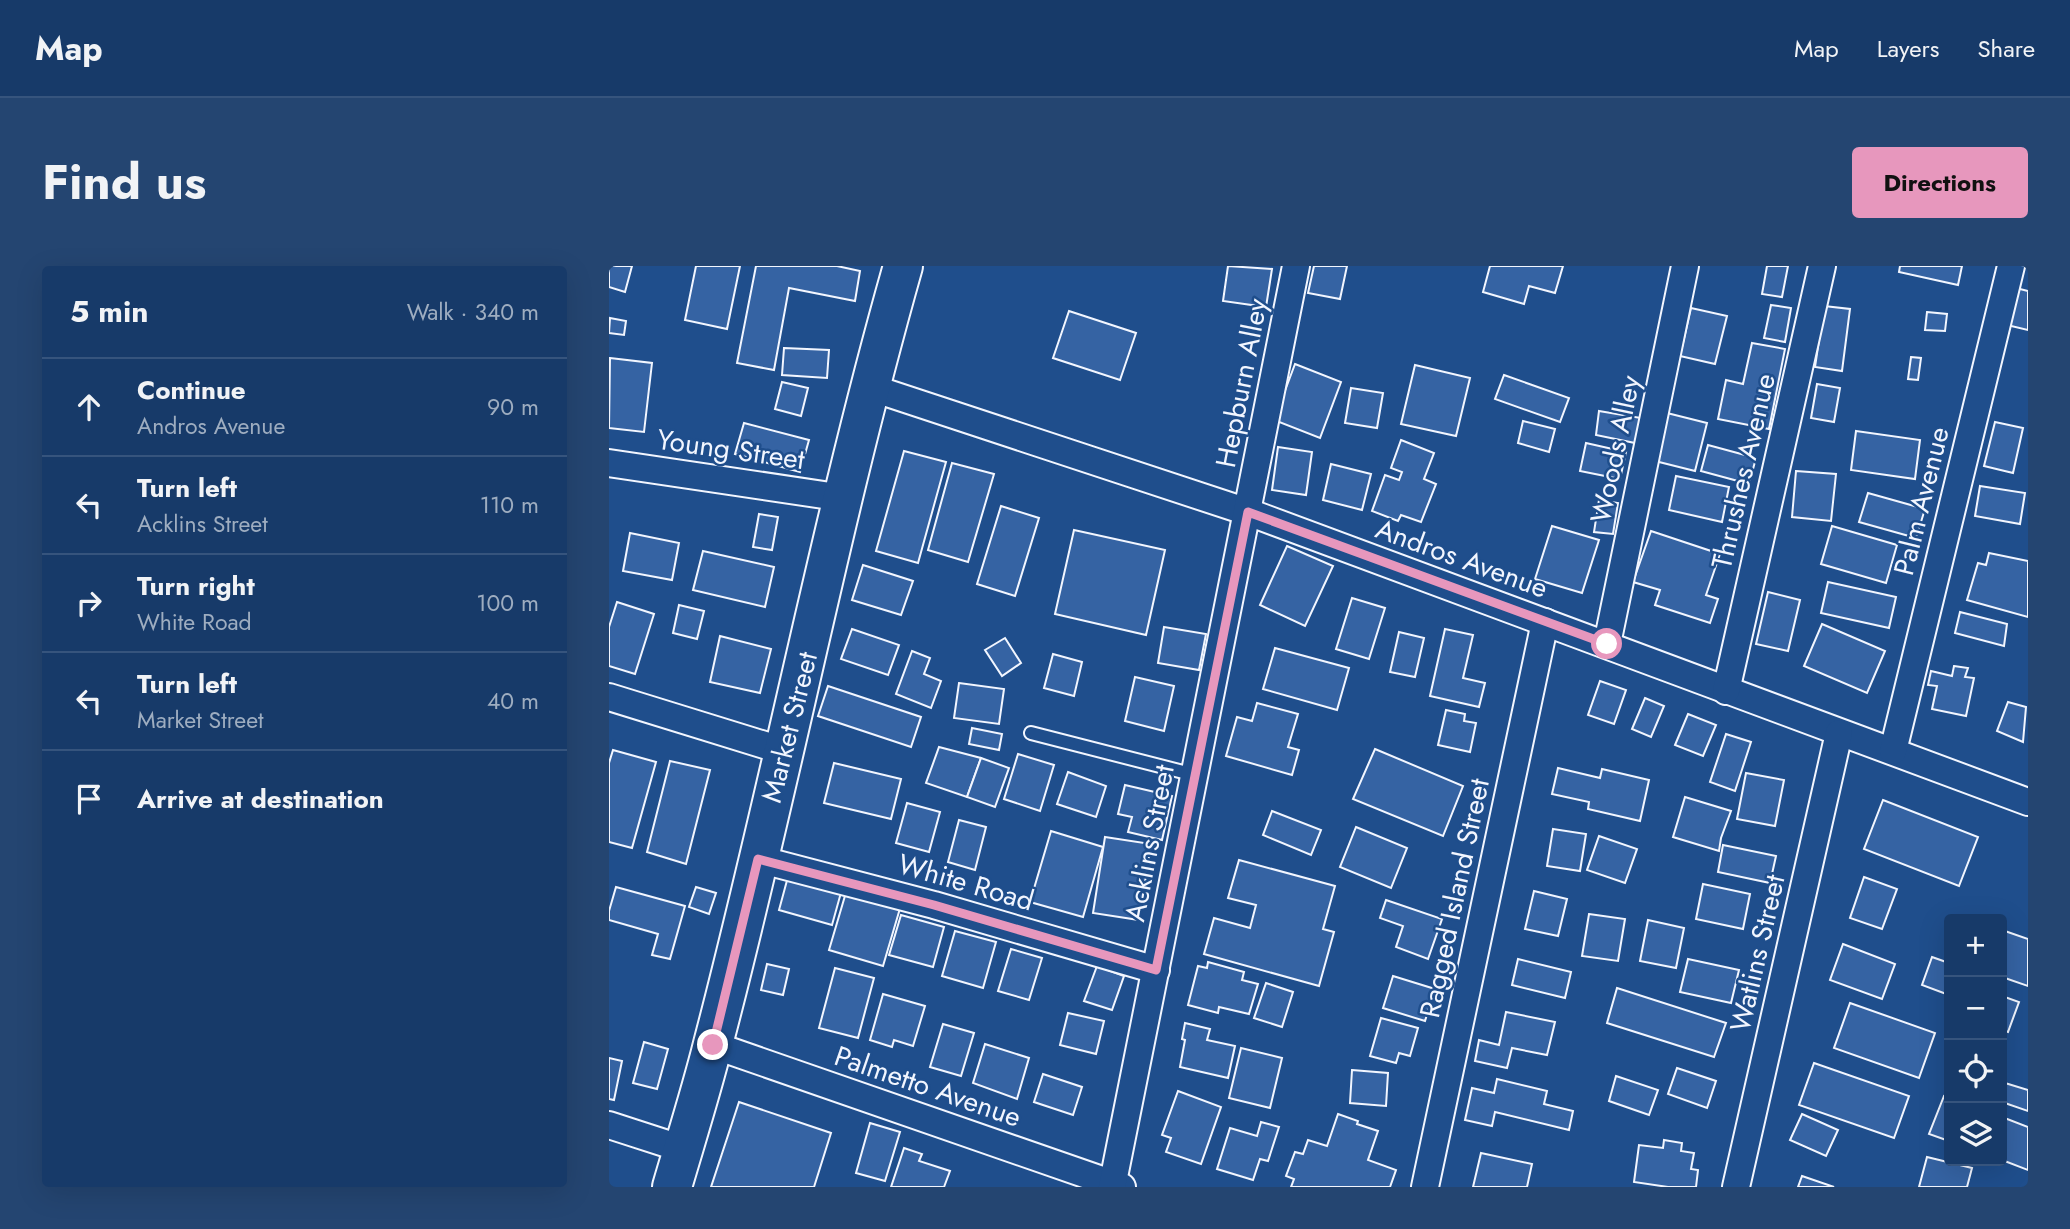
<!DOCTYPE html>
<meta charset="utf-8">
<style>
:root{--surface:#173a69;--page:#244571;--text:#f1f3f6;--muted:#9eadc0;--line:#36547d;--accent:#e797bd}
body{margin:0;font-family:Jost,sans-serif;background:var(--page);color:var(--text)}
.controls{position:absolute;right:21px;bottom:21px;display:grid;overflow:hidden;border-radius:7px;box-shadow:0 7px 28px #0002}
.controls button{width:63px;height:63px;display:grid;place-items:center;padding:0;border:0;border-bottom:2px solid var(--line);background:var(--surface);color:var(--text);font:35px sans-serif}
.stop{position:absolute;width:21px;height:21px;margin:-16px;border:5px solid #e797bd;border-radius:50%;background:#fff}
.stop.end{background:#e797bd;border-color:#fff;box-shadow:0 2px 7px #0008}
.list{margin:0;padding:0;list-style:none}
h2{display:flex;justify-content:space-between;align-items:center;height:91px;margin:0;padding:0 28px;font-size:30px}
h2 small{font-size:23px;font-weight:400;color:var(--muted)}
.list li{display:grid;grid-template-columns:46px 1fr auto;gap:21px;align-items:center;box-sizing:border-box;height:98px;padding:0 28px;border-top:2px solid var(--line)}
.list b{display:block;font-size:26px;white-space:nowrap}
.list p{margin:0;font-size:23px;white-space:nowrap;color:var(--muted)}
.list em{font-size:23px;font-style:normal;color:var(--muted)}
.icon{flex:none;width:38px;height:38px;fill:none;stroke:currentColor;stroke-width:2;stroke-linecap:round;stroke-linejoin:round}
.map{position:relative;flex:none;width:1419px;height:921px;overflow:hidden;border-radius:7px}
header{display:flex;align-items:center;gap:42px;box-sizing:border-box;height:98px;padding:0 35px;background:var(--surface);border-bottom:2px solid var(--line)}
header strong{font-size:33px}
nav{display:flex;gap:38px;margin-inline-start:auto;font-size:24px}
.intro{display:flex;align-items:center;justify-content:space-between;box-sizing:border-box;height:168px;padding:0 42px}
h1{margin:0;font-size:49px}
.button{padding:18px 32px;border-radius:7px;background:var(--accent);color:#111;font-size:24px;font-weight:700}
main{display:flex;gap:42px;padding:0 42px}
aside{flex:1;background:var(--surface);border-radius:7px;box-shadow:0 7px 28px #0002}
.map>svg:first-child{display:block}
</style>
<header>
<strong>Map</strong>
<nav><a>Map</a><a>Layers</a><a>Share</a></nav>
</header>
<div class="intro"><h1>Find us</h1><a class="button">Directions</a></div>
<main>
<aside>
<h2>5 min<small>Walk · 340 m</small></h2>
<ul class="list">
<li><svg class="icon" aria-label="ahead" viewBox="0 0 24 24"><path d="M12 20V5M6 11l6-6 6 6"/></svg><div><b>Continue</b><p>Andros Avenue</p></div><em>90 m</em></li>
<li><svg class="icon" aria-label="left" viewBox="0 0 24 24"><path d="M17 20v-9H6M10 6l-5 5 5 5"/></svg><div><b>Turn left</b><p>Acklins Street</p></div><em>110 m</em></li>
<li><svg class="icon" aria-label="right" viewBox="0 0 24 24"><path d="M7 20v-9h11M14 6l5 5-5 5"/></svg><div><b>Turn right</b><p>White Road</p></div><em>100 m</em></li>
<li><svg class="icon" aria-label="left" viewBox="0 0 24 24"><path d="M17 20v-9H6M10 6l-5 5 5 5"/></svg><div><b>Turn left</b><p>Market Street</p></div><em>40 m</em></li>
<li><svg class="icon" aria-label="arrive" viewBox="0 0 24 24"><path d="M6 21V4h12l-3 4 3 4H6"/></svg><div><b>Arrive at destination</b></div></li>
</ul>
</aside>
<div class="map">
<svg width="1419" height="921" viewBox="0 0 1419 921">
<rect width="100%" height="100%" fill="#1f4e8c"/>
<g fill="#3563a3" stroke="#f2f6ff" stroke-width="2">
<path d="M0,0H23L16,26L0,21Z"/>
<path d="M87,0H131L118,63L76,54Z"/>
<path d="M147,0H228L251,5L246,35L180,22L165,104L128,97Z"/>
<path d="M619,0L663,3L657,41L614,35Z"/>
<path d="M705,0H738L731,33L699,27Z"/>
<path d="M881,0H954L946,27L920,20L915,38L874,26Z"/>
<path d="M1158,0H1179L1173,31L1153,28Z"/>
<path d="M1291,0H1353L1349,19L1290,6Z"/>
<path d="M1407,22L1419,25V64L1398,59Z"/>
<path d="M1162,39L1182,42L1176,76L1155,72Z"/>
<path d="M1215,40L1241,43L1233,105L1206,101Z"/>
<path d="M1082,42L1118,50L1106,98L1071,90Z"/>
<path d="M460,45L527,67L511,114L444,92Z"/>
<path d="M1318,46L1338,48L1336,65L1316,64Z"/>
<path d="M1,52L17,55L15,69L0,67Z"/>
<path d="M1143,77L1176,83L1160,163L1109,153L1117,114L1134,118Z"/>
<path d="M175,82L220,84L218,112L173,109Z"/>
<path d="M1302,91L1312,92L1309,114L1299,113Z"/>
<path d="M1,92L43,97L35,166L0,162Z"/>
<path d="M686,98L732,116L711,172L665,154Z"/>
<path d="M806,99L861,112L847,170L792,158Z"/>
<path d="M895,109L960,132L951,156L886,133Z"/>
<path d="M173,116L199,122L192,150L166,143Z"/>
<path d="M1208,118L1231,122L1225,156L1202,152Z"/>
<path d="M742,122L774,127L768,162L736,157Z"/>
<path d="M990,145L1032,152L1026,177L987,169Z"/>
<path d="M1054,146L1098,157L1086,205L1042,194Z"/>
<path d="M914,155L946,163L940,186L909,177Z"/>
<path d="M1386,156L1414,162L1404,207L1375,200Z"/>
<path d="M135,157L200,174L191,206L126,188Z"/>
<path d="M1247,165L1311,174L1306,213L1242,204Z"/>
<path d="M792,174L825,187L815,213L827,218L812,256L792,249L789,255L763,245L776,209L790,214L793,206L782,202Z"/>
<path d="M977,177L1017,186L1011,213L971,205Z"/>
<path d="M1099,179L1147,192L1140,218L1092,205Z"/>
<path d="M669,181L703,186L697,229L663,224Z"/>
<path d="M295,185L337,196L309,297L267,285Z"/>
<path d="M343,197L385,208L359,296L319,284Z"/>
<path d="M722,198L762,208L753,244L714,234Z"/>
<path d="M1187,205L1227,208L1222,255L1183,251Z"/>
<path d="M1067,210L1120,221L1113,256L1060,244Z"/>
<path d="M1371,220L1416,227L1411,258L1366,250Z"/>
<path d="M1259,227L1316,243L1307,272L1250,256Z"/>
<path d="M990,234L1009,237L1004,268L985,266Z"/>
<path d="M392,240L430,252L406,330L368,318Z"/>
<path d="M150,248L169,251L163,284L144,281Z"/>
<path d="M943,260L990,274L973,327L926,313Z"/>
<path d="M1223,260L1288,279L1277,317L1212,298Z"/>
<path d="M465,264L556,284L537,369L446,348Z"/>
<path d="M1042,265L1111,288L1097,329L1109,333L1101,357L1046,339L1051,324L1024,316Z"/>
<path d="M21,267L70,277L63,314L14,305Z"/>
<path d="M678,280L724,300L696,360L651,339Z"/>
<path d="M94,285L165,301L156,341L84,324Z"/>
<path d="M1380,287L1419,295V351L1358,334L1369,297L1377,299Z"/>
<path d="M254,299L304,315L292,349L243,334Z"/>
<path d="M1219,316L1287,331L1280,362L1212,347Z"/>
<path d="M1159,326L1191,334L1179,385L1147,378Z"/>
<path d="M743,332L776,342L760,393L727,383Z"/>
<path d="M8,336L45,348L26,408L0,400V361Z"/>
<path d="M70,339L95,345L88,373L64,367Z"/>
<path d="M1351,346L1398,358L1395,380L1346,367Z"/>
<path d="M1213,358L1276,385L1258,427L1195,400Z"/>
<path d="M555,361L597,368L590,404L549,397Z"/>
<path d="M243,363L290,379L279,409L232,393Z"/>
<path d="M836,363L864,369L854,412L876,417L870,441L821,430Z"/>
<path d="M790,366L815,372L806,411L781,406Z"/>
<path d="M111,370L162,383L151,427L101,416Z"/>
<path d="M396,372L412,397L393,410L376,384Z"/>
<path d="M666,382L740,402L728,444L654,423Z"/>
<path d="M303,385L321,392L315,408L332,415L322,442L287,428Z"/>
<path d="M444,388L473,396L465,430L435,422Z"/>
<path d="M1345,400L1359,402L1356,411L1365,412L1357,450L1323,443L1328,420L1319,419L1322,405L1343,410Z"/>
<path d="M526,411L565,420L555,465L516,455Z"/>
<path d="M991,415L1017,424L1005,458L979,449Z"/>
<path d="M350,417L395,423L390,458L345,452Z"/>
<path d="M219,420L312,451L302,481L209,450Z"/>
<path d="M1036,432L1055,440L1042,471L1023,463Z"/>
<path d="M1399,436L1417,441L1414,476L1388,465Z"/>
<path d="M648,437L689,448L679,481L690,484L683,509L617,490L628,451L643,455Z"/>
<path d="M837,444L856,448L855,455L867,457L861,486L829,479Z"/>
<path d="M1079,448L1107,459L1094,490L1066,479Z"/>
<path d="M363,462L393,468L390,484L360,478Z"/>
<path d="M1117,468L1142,476L1126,525L1101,516Z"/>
<path d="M330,481L372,492L358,531L317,517Z"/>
<path d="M766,483L854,520L834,570L744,533Z"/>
<path d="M4,484L47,496L23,582L0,576V497Z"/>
<path d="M409,488L445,499L431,545L395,533Z"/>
<path d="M372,492L400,502L386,541L358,531Z"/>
<path d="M61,495L101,504L77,598L38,586Z"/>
<path d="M225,497L292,513L282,553L215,537Z"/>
<path d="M949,502L991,512L993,503L1040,514L1031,555L979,543L980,536L943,528Z"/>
<path d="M459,506L497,520L487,551L448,538Z"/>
<path d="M1137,507L1175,514L1166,560L1128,553Z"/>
<path d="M516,519L563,530L553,574L519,566L523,551L509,548Z"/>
<path d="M1076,531L1122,545L1112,572L1110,585L1064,571Z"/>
<path d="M1274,534L1369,571L1350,620L1255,583Z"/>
<path d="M298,537L331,546L320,586L287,577Z"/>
<path d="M663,545L712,564L702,589L654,569Z"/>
<path d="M350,554L377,561L366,604L339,596Z"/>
<path d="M747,561L798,582L782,622L731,601Z"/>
<path d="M944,563L977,568L971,605L938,600Z"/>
<path d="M442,565L494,581L474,651L421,636Z"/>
<path d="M990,570L1028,583L1016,617L978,604Z"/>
<path d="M496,571L542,578L530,654L484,647Z"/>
<path d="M1114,579L1167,590L1161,617L1109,606Z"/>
<path d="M630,594L726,620L714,663L725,666L710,720L595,688L605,652L641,662L647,639L619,632Z"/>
<path d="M180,607L233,623L223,659L170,644Z"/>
<path d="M1255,611L1288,623L1273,663L1241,652Z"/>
<path d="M1094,618L1141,628L1134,663L1087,653Z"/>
<path d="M7,621L76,640L61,693L43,689L49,668L0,654V645Z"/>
<path d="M87,621L107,627L100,648L80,641Z"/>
<path d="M238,623L292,639L274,700L220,684Z"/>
<path d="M925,625L958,633L949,670L916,663Z"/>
<path d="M777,634L833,653L819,693L787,681L794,660L771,652Z"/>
<path d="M980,648L1016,653L1009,695L973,690Z"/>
<path d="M292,649L335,661L324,701L280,689Z"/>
<path d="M1039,654L1075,662L1067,702L1031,695Z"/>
<path d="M1393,664L1419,673V720L1393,711Z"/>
<path d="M346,665L387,676L374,722L333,710Z"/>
<path d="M1234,678L1286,698L1273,733L1221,714Z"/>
<path d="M402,683L433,692L420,734L389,725Z"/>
<path d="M1323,691L1340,697V729L1313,719Z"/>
<path d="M909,693L962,706L956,732L903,719Z"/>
<path d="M1079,693L1130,704L1122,737L1071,726Z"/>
<path d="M599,696L635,706L633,714L649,718L640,748L610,741L609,747L579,739L589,700L598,702Z"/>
<path d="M158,698L180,703L174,729L152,724Z"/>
<path d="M488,700L515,710L503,744L475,735Z"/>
<path d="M226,702L265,712L249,772L210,762Z"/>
<path d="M784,710L826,723L816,755L774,742Z"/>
<path d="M657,717L684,726L673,761L645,752Z"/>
<path d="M1008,722L1117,757L1105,791L998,757Z"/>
<path d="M274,728L316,740L304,780L285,774L283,781L261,774Z"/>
<path d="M1393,730L1410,736L1399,766L1393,764Z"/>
<path d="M1241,737L1326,767L1310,812L1225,782Z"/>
<path d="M897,746L946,756L938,789L903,782L898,802L866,795L870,774L890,779Z"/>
<path d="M459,747L495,755L487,788L451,779Z"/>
<path d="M772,752L809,762L801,790L790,787L787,797L761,790Z"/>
<path d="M576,757L601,763L598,774L626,780L619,812L571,801L576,774L573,773Z"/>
<path d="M334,758L365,767L352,810L321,801Z"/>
<path d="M35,776L59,783L48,823L24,817Z"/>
<path d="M376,778L420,792L408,833L364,817Z"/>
<path d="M632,782L673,792L661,842L620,832Z"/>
<path d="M0,792L13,795L5,834L0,833Z"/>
<path d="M1205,797L1300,830L1285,872L1190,839Z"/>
<path d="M1068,802L1107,815L1098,842L1059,828Z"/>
<path d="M743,804L779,807L777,840L741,837Z"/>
<path d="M434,808L473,821L464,849L425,836Z"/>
<path d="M1007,810L1049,824L1040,849L1000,835Z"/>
<path d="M888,813L938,825L935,838L964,845L960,864L886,846L883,860L856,854L863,822L885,827Z"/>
<path d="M1396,817L1419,824V845L1393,836Z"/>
<path d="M569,825L612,841L592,898L557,886L562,872L553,869Z"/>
<path d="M1335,830L1340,832V875L1320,868Z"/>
<path d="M130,836L222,867L205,921H102Z"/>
<path d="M729,848L749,855L748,858L769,865L759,894L787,904L781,921H682L685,913L677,910L686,886L694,888L699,874L718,880Z"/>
<path d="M1193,848L1229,864L1217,890L1181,874Z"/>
<path d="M1393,851L1419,861V904L1393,894Z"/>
<path d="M652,856L670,861L659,895L651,893L644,914L608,903L621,862L648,870Z"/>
<path d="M261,857L291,866L276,915L247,907Z"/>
<path d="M1055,874L1073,877L1072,885L1085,887L1082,903L1089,904L1087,921H1059L1025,916L1030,879L1054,882Z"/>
<path d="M295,882L313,888L310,895L341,905L335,921H282Z"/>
<path d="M872,887L923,898L918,921H864Z"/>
<path d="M1318,891L1363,902L1358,921H1310Z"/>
<path d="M1193,910L1225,921H1189Z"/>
</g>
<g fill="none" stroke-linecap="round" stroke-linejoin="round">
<defs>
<path id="service" d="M422,467L586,509"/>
<g id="minor">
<path d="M260,121L639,246L1419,536"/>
<path d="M0,197L235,232"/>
<path d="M998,378L1076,0"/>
<path d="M1117,425L1213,0"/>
<path d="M0,431L175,485"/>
<path d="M1284,485L1402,0"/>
<path d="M149,593L325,639L547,704"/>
<path d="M104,779L513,921"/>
<path d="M0,859L74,883"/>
<path d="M503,921L687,0"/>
<path d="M816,921L936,356"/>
<path d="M1127,921L1230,467"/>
</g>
<path id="primary" d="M63,921C77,873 92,826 104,778C172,520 221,257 294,0"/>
</defs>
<use href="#service" stroke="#f2f6ff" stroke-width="16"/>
<use href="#minor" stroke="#f2f6ff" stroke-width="30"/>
<use href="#primary" stroke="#f2f6ff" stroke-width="42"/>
<use href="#service" stroke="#1f4e8c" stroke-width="12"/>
<use href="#minor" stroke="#1f4e8c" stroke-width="26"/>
<use href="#primary" stroke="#1f4e8c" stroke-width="38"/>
</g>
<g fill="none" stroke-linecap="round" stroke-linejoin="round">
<path stroke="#e797bd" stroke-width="9" d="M104,779L149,593L325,639L547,704L639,246L998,378"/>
</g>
<g text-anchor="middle" stroke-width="5" stroke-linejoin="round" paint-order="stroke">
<g font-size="28" fill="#f2f6ff" stroke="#1f4e8c">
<text transform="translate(632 117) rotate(-79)" y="10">Hepburn Alley</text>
<text transform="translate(122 183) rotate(8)" y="10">Young Street</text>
<text transform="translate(1006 183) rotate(-78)" y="10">Woods Alley</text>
<text transform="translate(1134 205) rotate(-77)" y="10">Thrushes Avenue</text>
<text transform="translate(1312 235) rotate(-76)" y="10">Palm Avenue</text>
<text transform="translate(853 292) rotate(20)" y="10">Andros Avenue</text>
<text transform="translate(180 461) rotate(-76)" y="10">Market Street</text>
<text transform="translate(540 577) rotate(-79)" y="10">Acklins Street</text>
<text transform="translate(357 616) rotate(16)" y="10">White Road</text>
<text transform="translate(845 632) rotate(-78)" y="10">Ragged Island Street</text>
<text transform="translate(1148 687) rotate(-77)" y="10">Watlins Street</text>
<text transform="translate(319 820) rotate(19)" y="10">Palmetto Avenue</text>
</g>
</g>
</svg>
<div class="controls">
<button>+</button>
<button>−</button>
<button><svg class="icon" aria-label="locate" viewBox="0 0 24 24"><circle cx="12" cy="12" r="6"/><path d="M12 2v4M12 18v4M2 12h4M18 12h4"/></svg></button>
<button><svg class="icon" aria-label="layers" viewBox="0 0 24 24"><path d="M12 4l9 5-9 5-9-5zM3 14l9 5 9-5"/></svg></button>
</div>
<div class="stop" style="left:998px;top:378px"></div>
<div class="stop end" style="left:104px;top:779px"></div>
</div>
</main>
